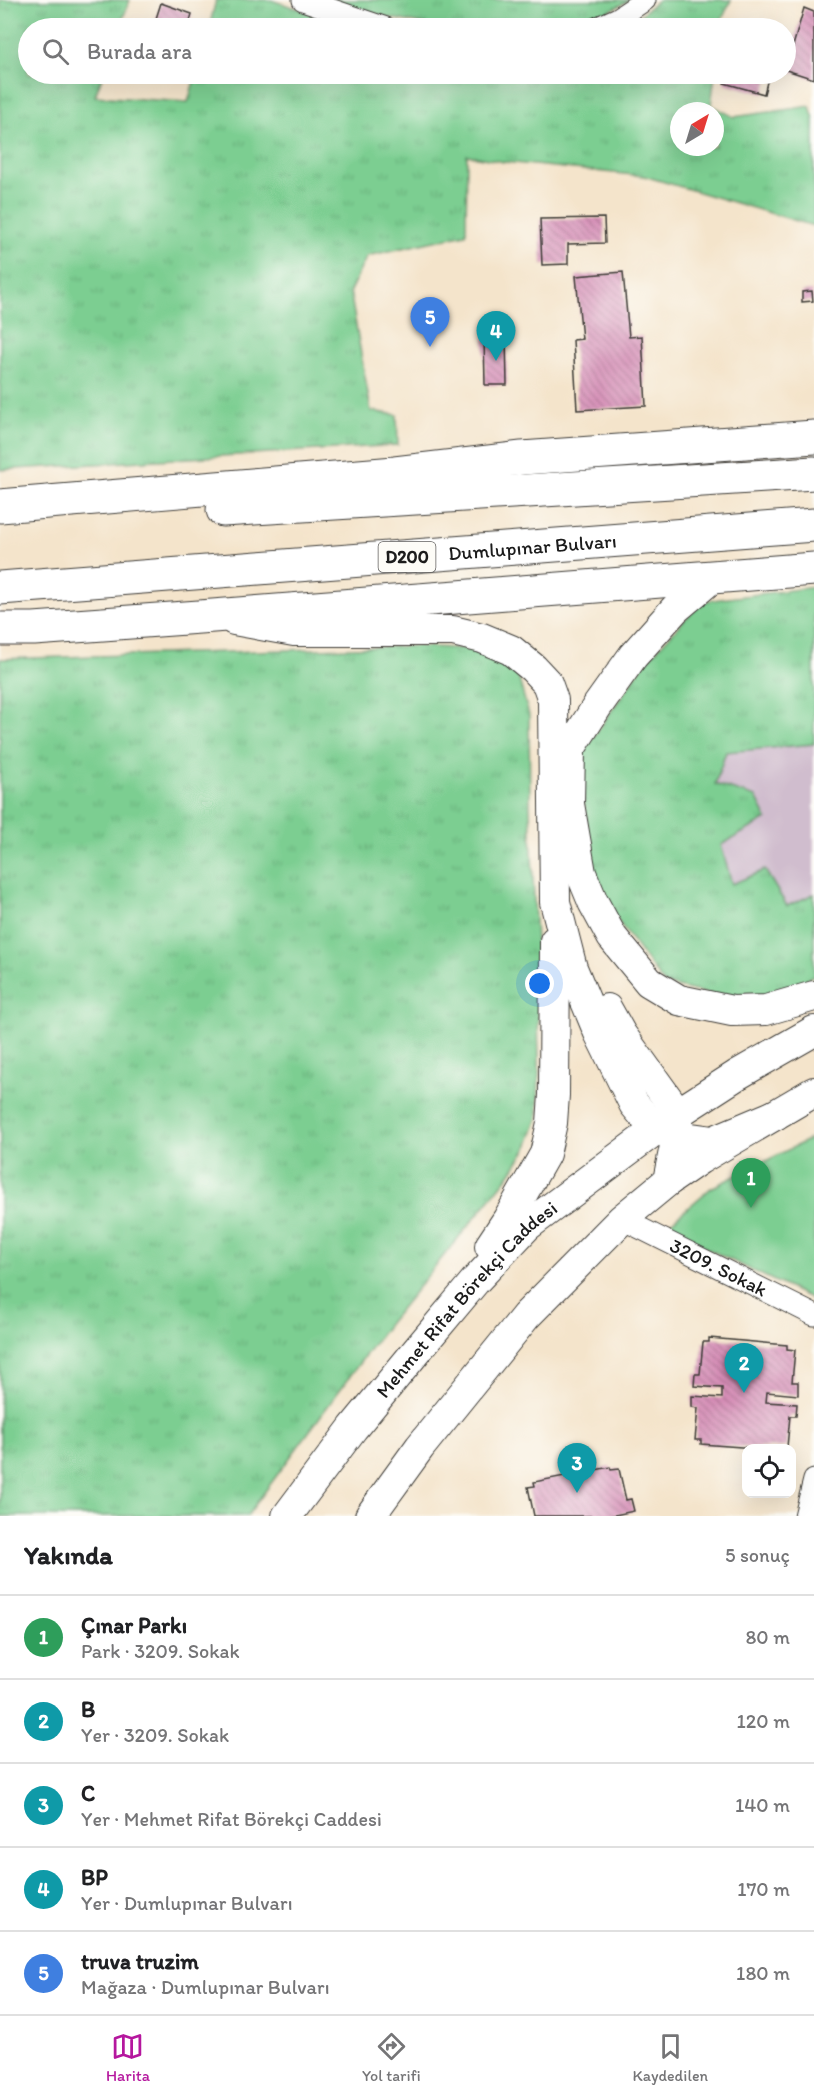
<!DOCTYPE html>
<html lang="tr">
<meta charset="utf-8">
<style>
:root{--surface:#fff;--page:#f2f2f2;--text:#202124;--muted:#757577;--line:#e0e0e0;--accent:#b5179e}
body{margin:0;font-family:Itim,sans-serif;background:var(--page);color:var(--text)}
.controls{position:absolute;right:18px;bottom:18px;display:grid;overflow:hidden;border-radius:12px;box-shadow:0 6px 24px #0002}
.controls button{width:54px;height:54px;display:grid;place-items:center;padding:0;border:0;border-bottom:2px solid var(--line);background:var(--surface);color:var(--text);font:30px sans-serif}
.compass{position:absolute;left:670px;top:102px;width:54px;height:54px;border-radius:50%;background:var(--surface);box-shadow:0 6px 24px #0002;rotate:38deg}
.you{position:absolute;left:540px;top:984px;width:21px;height:21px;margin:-15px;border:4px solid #fff;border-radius:50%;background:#1a73e8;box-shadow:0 0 0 9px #1a73e833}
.badge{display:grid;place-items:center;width:39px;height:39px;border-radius:50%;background:var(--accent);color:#fff;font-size:20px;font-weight:700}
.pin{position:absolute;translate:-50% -50px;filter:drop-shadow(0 2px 3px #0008)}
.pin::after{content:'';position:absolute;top:32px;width:21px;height:18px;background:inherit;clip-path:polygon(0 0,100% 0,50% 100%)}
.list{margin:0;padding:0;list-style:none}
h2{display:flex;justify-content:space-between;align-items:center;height:78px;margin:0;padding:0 24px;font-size:26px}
h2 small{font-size:20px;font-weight:400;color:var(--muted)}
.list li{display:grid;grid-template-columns:39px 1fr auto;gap:18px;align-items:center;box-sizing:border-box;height:84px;padding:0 24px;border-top:2px solid var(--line)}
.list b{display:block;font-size:22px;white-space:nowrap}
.list p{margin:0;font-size:20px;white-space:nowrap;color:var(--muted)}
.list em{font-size:20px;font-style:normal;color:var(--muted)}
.icon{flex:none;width:33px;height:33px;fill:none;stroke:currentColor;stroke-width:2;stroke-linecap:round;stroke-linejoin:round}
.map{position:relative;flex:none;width:814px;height:1516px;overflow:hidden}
.search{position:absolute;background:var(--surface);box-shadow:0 6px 24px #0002;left:18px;right:18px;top:18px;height:66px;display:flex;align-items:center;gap:15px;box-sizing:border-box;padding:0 21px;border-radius:33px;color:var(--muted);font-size:22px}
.sheet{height:498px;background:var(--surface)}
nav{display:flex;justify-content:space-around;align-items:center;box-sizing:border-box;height:84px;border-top:2px solid var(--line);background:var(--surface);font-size:16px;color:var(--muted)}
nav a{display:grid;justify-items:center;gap:3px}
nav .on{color:var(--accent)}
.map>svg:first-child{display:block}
</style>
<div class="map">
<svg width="814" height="1516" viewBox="0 0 814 1516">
<defs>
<pattern id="grass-tufts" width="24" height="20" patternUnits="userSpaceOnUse" patternTransform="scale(1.5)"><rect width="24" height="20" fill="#7bce91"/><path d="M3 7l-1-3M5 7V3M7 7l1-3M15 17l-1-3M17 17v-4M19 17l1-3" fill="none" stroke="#6ab07c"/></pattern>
<pattern id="building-back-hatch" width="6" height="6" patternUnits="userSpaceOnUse" patternTransform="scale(1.5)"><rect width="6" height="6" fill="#d58cb6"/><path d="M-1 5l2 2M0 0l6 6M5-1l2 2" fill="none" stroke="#ac7293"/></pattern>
</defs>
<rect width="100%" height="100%" fill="#fdfcf7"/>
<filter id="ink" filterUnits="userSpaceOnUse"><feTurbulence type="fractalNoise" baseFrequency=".0167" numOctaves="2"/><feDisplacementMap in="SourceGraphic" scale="12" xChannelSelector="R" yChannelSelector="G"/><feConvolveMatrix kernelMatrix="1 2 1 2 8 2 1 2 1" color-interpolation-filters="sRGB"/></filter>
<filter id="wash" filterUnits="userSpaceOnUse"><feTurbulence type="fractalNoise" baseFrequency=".008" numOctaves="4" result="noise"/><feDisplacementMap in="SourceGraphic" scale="24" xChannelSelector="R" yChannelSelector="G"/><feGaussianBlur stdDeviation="1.35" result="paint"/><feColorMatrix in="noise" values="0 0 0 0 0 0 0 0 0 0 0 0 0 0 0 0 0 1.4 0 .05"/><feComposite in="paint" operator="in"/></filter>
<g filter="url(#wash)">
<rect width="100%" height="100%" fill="#f4e4cb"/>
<path fill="#d0bdce" d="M814,744V894L787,906L732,885L720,845L715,785L726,752Z"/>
<g fill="url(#grass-tufts)" stroke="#4c7556" stroke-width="1.5" fill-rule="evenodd">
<path d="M0,0H130L119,28H28V74H103L95,96L188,102L196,74H715L711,105L734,117L810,106L814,120V226L644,176L504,162L467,155L466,234L367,256L350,291L371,411L397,415L398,445L0,470ZM679,111H715V147H679Z"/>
<path d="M216,0H271L360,28H209Z"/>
<path d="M332,0H630L577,28H442L380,16Z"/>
<path d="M658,0H731L718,28H625Z"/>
<path d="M814,587V744L726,752L715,784L756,797L767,819L721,845L732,884L765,870L787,906L814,894V975L772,998L735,1000L664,984L596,891L578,759L644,664L684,620L705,601Z"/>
<path d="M414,646L473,649L498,659L518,676L529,715L530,810L537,964L539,1064L538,1118L526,1150L508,1177L389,1323L247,1516H0V659Z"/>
</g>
<path fill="#7bce91" stroke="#4c7556" stroke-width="1.5" d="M814,1137V1300L664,1228L711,1188Z"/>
<g id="blocks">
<g fill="url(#building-back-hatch)">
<path d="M161,3L192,14L188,28H153Z"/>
<path d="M804,8L814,12V79L786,70Z"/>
<path d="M726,74H769L764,94L724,83Z"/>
<path d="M604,218L605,243L568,244V264L542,265L540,219Z"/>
<path d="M623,272L629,337L642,336L646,406L577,410L573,340L582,339L576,276Z"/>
<path d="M812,291L813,301L802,302V292Z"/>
<path d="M484,337H506L507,385H485Z"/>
<path d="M709,1338L787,1345V1349L795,1350L792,1382H798V1395L767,1392L766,1402L797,1404L796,1416H790L787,1447L755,1448L701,1444V1440H695L698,1408L692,1407V1396L722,1398V1388L694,1386L695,1374H700L703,1342H709Z"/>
<path d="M610,1467L611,1470L619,1469L626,1500L631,1499L634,1511L610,1516H534L528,1487L535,1486L534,1482Z"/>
</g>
</g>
</g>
<g filter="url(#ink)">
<use href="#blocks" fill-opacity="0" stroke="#3c3a36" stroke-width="1.5"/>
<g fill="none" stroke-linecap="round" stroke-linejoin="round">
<defs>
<g id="street">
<path d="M303,0L386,28"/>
<path d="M596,28L618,18L645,0"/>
<path id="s1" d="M622,1219L814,1315"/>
<path d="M805,1516L814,1480"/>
</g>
<g id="secondary">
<path d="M713,577L675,609L633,656L598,705L570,749L569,804L581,873L593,902L612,937L649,982L679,1000L732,1011L766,1010L814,996"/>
<path d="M234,620L294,631H453L482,638L511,650L533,668L547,683L553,700L555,902L572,968L599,1033L634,1104L655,1129L677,1136L713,1141L775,1115"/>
<path d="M668,1181L700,1159L814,1092"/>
<path d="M490,1246L508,1219L545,1154L552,1123L554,1095L555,941"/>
<path id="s2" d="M287,1516L353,1428L419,1348L476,1280L527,1226L678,1113L737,1075L814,1031"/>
<path d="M370,1516L420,1447L526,1316L622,1219L668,1181L677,1136L678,1113L621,1034L607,1009"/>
</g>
<g id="highway">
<path d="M0,506L395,473L522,458L814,437"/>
<path d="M223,510L814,473"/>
<path id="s3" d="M0,588L814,525"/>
<path d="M0,629H34L213,616L814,569"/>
</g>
</defs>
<use href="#street" stroke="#3c3a36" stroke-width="23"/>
<use href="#secondary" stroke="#3c3a36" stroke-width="32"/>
<use href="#highway" stroke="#3c3a36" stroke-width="35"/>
<use href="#street" stroke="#fff" stroke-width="21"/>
<use href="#secondary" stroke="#fff" stroke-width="30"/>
<use href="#highway" stroke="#fff" stroke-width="33"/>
</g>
</g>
<g text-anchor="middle" stroke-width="5" stroke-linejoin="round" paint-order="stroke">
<rect fill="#fdfcf7" stroke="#605f5e" stroke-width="1.5" x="378.5" y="542" width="57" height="30" rx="4.5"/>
<g font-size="18" font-weight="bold" fill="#1c1c1c">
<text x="407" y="563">D200</text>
</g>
<g font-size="20" fill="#1c1c1c" stroke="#fdfcf7">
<text dy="7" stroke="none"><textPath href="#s3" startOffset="534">Dumlupınar Bulvarı</textPath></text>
<text dy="7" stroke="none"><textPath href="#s1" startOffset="108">3209. Sokak</textPath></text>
<text dy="7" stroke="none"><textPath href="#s2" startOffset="282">Mehmet Rifat Börekçi Caddesi</textPath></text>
</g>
</g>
</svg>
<div class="controls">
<button><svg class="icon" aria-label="locate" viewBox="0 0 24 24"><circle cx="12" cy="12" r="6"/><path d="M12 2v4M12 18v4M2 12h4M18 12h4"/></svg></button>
</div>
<svg class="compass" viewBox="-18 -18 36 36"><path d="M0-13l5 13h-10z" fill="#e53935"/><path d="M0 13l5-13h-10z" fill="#757577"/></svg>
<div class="you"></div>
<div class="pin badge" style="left:751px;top:1208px;background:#2e9e5b">1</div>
<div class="pin badge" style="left:744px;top:1393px;background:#0f9aa8">2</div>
<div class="pin badge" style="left:577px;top:1493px;background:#0f9aa8">3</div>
<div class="pin badge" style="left:496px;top:361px;background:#0f9aa8">4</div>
<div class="pin badge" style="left:430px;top:347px;background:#3f7fe0">5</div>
<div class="search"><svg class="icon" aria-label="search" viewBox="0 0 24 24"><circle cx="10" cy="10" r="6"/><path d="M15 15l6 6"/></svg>Burada ara</div>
</div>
<section class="sheet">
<h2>Yakında<small>5 sonuç</small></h2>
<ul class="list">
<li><span class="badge" style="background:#2e9e5b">1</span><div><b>Çınar Parkı</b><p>Park · 3209. Sokak</p></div><em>80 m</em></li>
<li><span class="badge" style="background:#0f9aa8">2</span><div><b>B</b><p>Yer · 3209. Sokak</p></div><em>120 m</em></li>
<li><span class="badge" style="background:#0f9aa8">3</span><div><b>C</b><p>Yer · Mehmet Rifat Börekçi Caddesi</p></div><em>140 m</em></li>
<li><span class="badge" style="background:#0f9aa8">4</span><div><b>BP</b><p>Yer · Dumlupınar Bulvarı</p></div><em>170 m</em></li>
<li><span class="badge" style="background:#3f7fe0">5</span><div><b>truva truzim</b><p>Mağaza · Dumlupınar Bulvarı</p></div><em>180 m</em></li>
</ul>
</section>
<nav>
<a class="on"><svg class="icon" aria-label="map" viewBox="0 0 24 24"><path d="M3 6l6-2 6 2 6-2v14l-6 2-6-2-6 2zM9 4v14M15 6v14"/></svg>Harita</a>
<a><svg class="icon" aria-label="directions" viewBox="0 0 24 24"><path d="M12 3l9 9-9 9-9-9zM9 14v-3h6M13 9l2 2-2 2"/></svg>Yol tarifi</a>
<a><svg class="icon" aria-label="saved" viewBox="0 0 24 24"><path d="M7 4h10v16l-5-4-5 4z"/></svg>Kaydedilen</a>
</nav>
